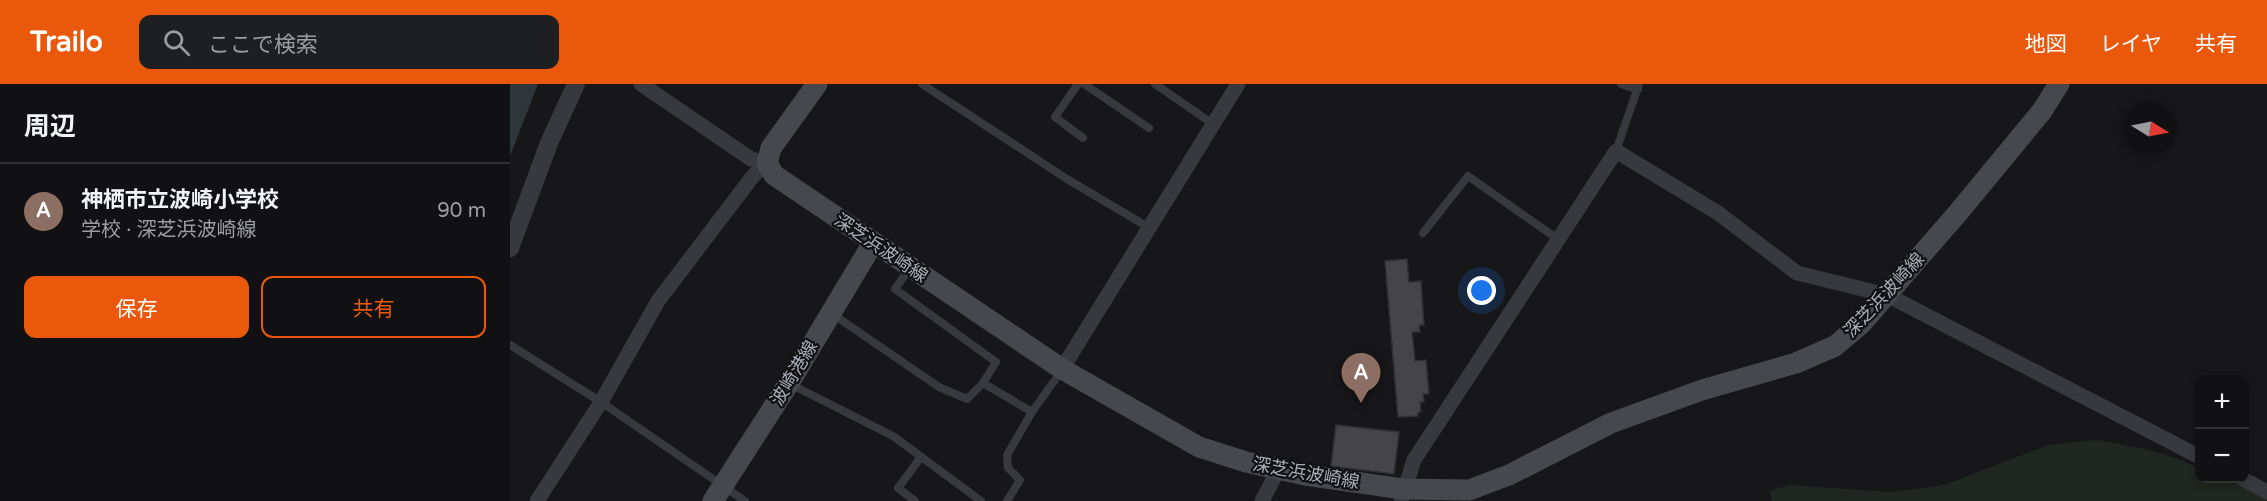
<!DOCTYPE html>
<html lang="ja">
<meta charset="utf-8">
<style>
:root{--surface:#111113;--page:#1e1f21;--text:#f1f3f6;--muted:#9c9da0;--line:#303133;--accent:#ea580c}
body{margin:0;font-family:"Varela Round","Noto Sans JP",sans-serif;background:var(--page);color:var(--text)}
.controls{position:absolute;right:18px;bottom:18px;display:grid;overflow:hidden;border-radius:12px;box-shadow:0 3px 9px #0003}
.controls button{width:54px;height:54px;display:grid;place-items:center;padding:0;border:0;border-bottom:2px solid var(--line);background:var(--surface);color:var(--text);font:30px sans-serif}
.compass{position:absolute;left:1613px;top:18px;width:54px;height:54px;border-radius:50%;background:var(--surface);box-shadow:0 3px 9px #0003;rotate:100deg}
.you{position:absolute;left:972px;top:207px;width:21px;height:21px;margin:-15px;border:4px solid #fff;border-radius:50%;background:#1a73e8;box-shadow:0 0 0 9px #1a73e833}
.badge{display:grid;place-items:center;width:39px;height:39px;border-radius:50%;background:var(--accent);color:#fff;font-size:20px;font-weight:700}
.pin{position:absolute;translate:-50% -50px;filter:drop-shadow(0 2px 3px #0008)}
.pin::after{content:'';position:absolute;top:32px;width:21px;height:18px;background:inherit;clip-path:polygon(0 0,100% 0,50% 100%)}
.list{margin:0;padding:0;list-style:none}
h2{display:flex;justify-content:space-between;align-items:center;height:78px;margin:0;padding:0 24px;font-size:26px}
h2 small{font-size:20px;font-weight:400;color:var(--muted)}
.list li{display:grid;grid-template-columns:39px 1fr auto;gap:18px;align-items:center;box-sizing:border-box;height:96px;padding:0 24px;border-top:2px solid var(--line)}
.list b{display:block;font-size:22px;white-space:nowrap}
.list p{margin:0;font-size:20px;white-space:nowrap;color:var(--muted)}
.list em{font-size:20px;font-style:normal;color:var(--muted)}
.actions{display:flex;gap:12px;padding:18px 24px}
.actions a{flex:1;padding:14px 0;border:2px solid var(--accent);border-radius:12px;text-align:center;font-size:21px;color:var(--accent)}
.actions .main{background:var(--accent);color:#fff}
.icon{flex:none;width:33px;height:33px;fill:none;stroke:currentColor;stroke-width:2;stroke-linecap:round;stroke-linejoin:round}
.map{position:relative;flex:none;width:1757px;height:417px;overflow:hidden}
header{display:flex;align-items:center;gap:36px;box-sizing:border-box;height:84px;padding:0 30px;background:var(--accent);color:#fff}
header strong{font-size:28px}
nav{display:flex;gap:33px;margin-inline-start:auto;font-size:21px}
.search{width:420px;height:54px;background:var(--page);display:flex;align-items:center;gap:15px;box-sizing:border-box;padding:0 21px;border-radius:12px;color:var(--muted);font-size:22px}
main{display:flex}
aside{flex:1;background:var(--surface)}
.map>svg:first-child{display:block}
</style>
<header>
<strong>Trailo</strong>
<div class="search"><svg class="icon" aria-label="search" viewBox="0 0 24 24"><circle cx="10" cy="10" r="6"/><path d="M15 15l6 6"/></svg>ここで検索</div>
<nav><a>地図</a><a>レイヤ</a><a>共有</a></nav>
</header>
<main>
<aside>
<h2>周辺<small></small></h2>
<ul class="list">
<li><span class="badge" style="background:#8d6e63">A</span><div><b>神栖市立波崎小学校</b><p>学校 · 深芝浜波崎線</p></div><em>90 m</em></li>
</ul>
<div class="actions"><a class="main">保存</a><a>共有</a></div>
</aside>
<div class="map">
<svg width="1757" height="417" viewBox="0 0 1757 417">
<rect width="100%" height="100%" fill="#171719"/>
<path fill="#1f2720" d="M1587,356C1623,362 1656,368 1689,384L1690,394L1710,395L1720,399L1757,407V417H1262L1260,407L1279,401L1380,408L1434,401L1538,361Z"/>
<path fill="#2e363c" d="M0,0H28L0,72Z"/>
<g fill="#444449" stroke="#313135" stroke-width="1.5">
<path d="M897,175L899,198L911,197L914,241H909L910,248H902L905,277L916,276L919,310H913L914,318H910L911,328H908V332L888,333L875,177Z"/>
<path d="M826,341L889,348L884,390L821,382Z"/>
</g>
<g fill="none" stroke-linecap="round" stroke-linejoin="round">
<g stroke="#38393e" stroke-width="8">
<path d="M412,0L557,95L638,143"/>
<path d="M568,0L545,33L573,54"/>
<path d="M574,0L639,44"/>
<path d="M645,0L703,40"/>
<path d="M1111,0L1128,6"/>
<path d="M1106,67L1129,0"/>
<path d="M913,149L958,92L1049,156"/>
<path d="M321,229L429,303L457,315L473,299L486,278L385,205L399,185"/>
<path d="M0,261L91,318L235,417"/>
<path d="M473,299L522,328"/>
<path d="M280,300L383,352L471,417"/>
<path d="M405,417L388,404L411,373"/>
<path d="M497,417L510,396L498,384L497,371L522,328L552,286"/>
</g>
<g stroke="#38393e" stroke-width="15">
<path d="M131,0L241,75L257,79"/>
<path d="M552,285L728,0"/>
<path d="M1731,394L1757,408"/>
<path d="M27,417L91,318L148,217L243,92L257,79"/>
<path d="M752,417L764,394L767,385"/>
<path d="M891,417L904,376L1106,67L1208,129L1287,189L1377,211L1690,373"/>
</g>
<path stroke="#38393e" stroke-width="18" d="M0,164L39,59L66,0"/>
<g stroke="#46484d" stroke-width="21">
<path d="M307,0L261,64L257,79L264,91L552,285L689,363L736,378L795,391L893,405L959,406L999,391L1101,339L1192,306L1286,279L1325,262L1351,240L1447,130L1532,27L1549,0"/>
<path d="M203,417L279,299L363,159"/>
</g>
</g>
<g text-anchor="middle" stroke-width="4.5" stroke-linejoin="round" paint-order="stroke">
<g font-size="18" fill="#aaaeb8" stroke="#121214">
<text transform="translate(371 164) rotate(34)" y="6">深芝浜波崎線</text>
<text transform="translate(1374 211) rotate(-47)" y="6">深芝浜波崎線</text>
<text transform="translate(284 289) rotate(-59)" y="6">波崎港線</text>
<text transform="translate(796 389) rotate(10)" y="6">深芝浜波崎線</text>
</g>
</g>
</svg>
<div class="controls">
<button>+</button>
<button>−</button>
</div>
<svg class="compass" viewBox="-18 -18 36 36"><path d="M0-13l5 13h-10z" fill="#e53935"/><path d="M0 13l5-13h-10z" fill="#9c9da0"/></svg>
<div class="you"></div>
<div class="pin badge" style="left:851px;top:319px;background:#8d6e63">A</div>
</div>
</main>
